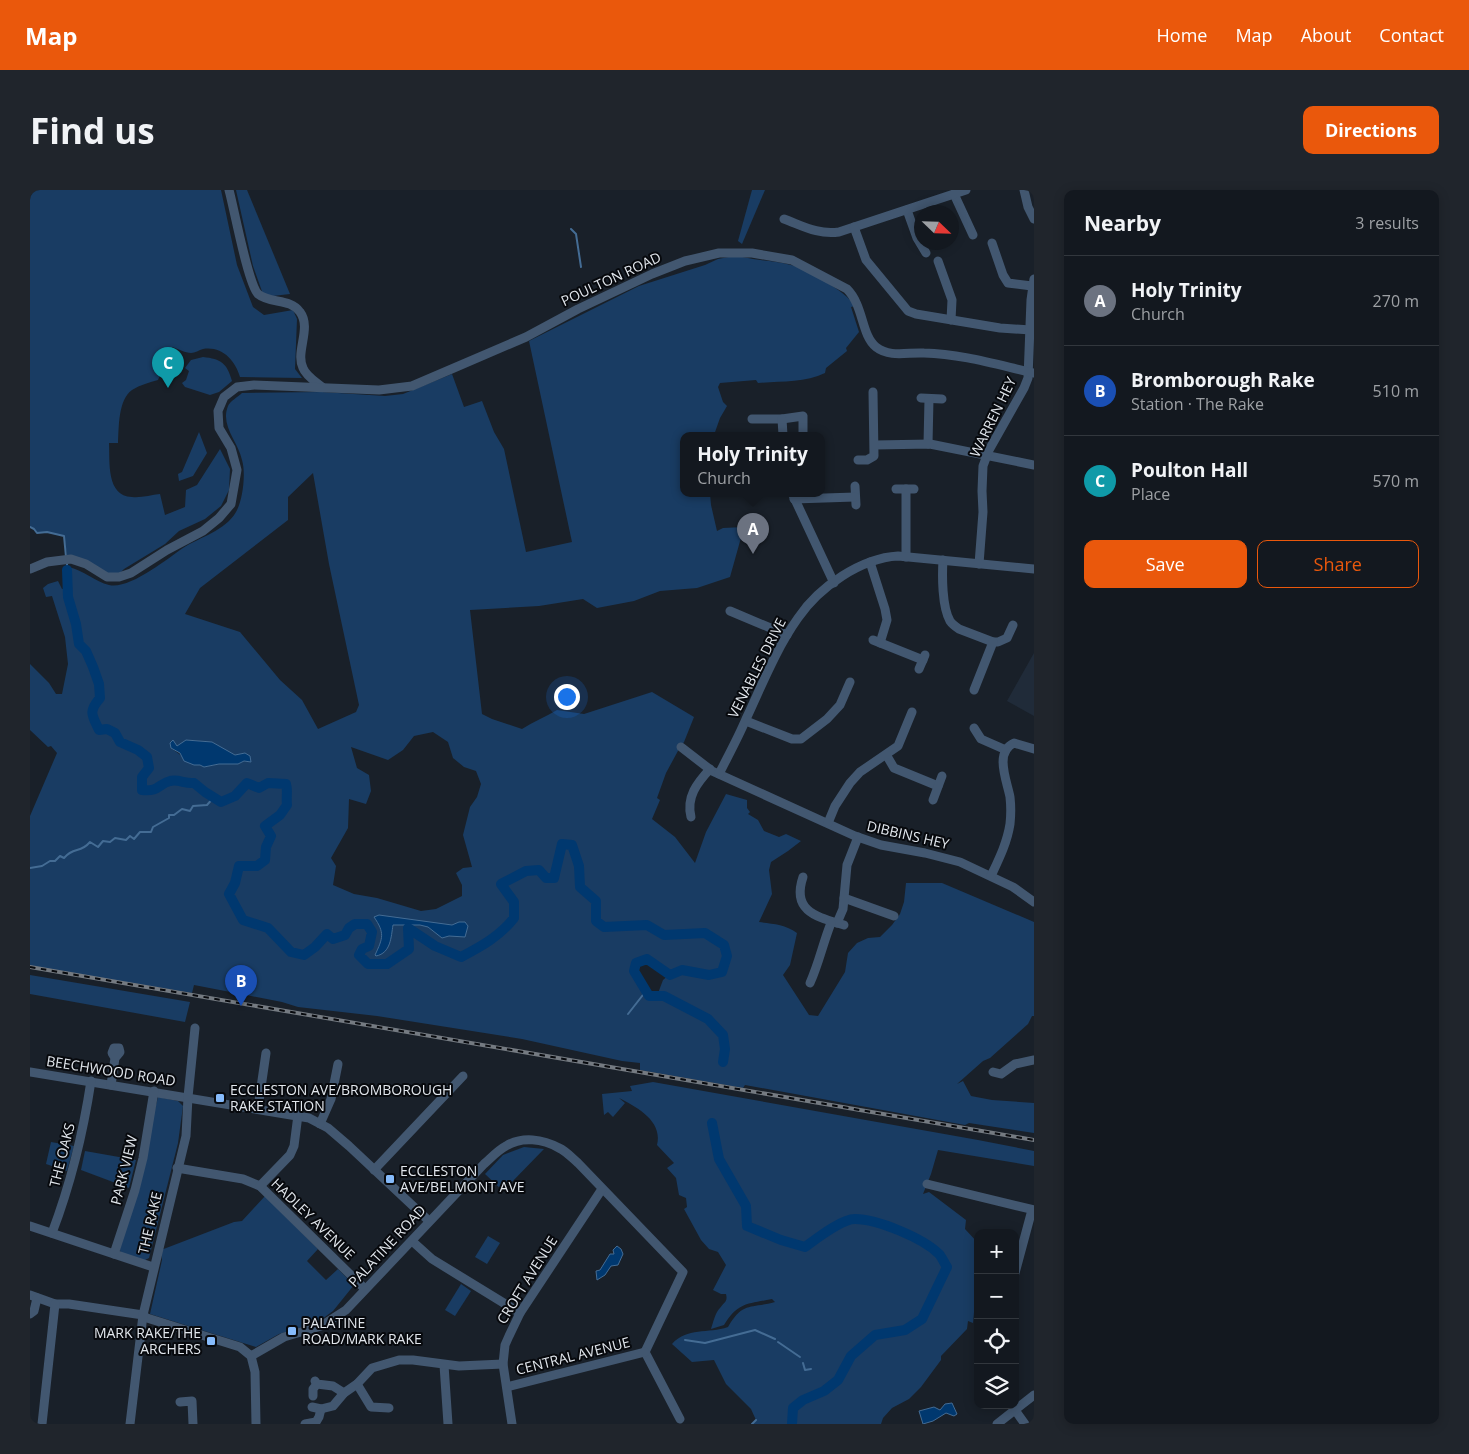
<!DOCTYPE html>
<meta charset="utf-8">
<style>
:root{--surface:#13181f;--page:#20252c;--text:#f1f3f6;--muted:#9da0a4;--line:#32373d;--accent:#ea580c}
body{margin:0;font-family:"Open Sans",sans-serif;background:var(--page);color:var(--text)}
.controls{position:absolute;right:15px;bottom:15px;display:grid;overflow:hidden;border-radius:10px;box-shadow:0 2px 12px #0003}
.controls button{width:45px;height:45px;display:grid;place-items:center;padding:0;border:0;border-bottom:1px solid var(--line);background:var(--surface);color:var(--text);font:25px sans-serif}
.compass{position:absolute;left:884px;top:15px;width:45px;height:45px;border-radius:50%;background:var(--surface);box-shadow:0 2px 12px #0003;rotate:113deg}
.you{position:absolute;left:536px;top:506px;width:18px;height:18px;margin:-12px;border:4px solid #fff;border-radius:50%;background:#1a73e8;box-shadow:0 0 0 8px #1a73e833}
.badge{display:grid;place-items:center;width:32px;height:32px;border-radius:50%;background:var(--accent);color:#fff;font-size:16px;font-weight:700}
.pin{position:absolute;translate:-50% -41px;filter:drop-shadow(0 1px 2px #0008)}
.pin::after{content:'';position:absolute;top:26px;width:18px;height:15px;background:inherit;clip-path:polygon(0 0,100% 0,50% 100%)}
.popup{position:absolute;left:650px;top:242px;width:145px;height:65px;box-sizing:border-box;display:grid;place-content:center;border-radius:10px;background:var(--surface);filter:drop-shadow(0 1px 4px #0005);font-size:16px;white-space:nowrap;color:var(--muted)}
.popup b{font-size:19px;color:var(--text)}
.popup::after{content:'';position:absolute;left:50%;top:100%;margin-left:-10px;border:10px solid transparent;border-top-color:var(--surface)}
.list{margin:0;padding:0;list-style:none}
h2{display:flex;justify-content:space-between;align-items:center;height:65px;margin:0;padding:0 20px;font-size:21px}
h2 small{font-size:16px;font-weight:400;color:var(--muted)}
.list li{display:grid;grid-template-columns:32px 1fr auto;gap:15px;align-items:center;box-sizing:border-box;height:90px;padding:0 20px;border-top:1px solid var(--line)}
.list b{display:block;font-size:19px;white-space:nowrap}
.list p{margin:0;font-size:16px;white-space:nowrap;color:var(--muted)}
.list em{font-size:16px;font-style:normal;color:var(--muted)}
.actions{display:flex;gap:10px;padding:15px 20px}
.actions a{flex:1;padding:11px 0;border:1px solid var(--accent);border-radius:10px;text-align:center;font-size:18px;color:var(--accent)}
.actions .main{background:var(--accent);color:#fff}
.icon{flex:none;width:28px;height:28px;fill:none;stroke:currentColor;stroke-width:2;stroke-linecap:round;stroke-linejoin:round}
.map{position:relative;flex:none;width:1004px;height:1234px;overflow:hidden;border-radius:10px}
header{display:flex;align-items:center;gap:30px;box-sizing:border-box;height:70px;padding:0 25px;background:var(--accent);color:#fff}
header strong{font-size:24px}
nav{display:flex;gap:28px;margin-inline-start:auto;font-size:18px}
.intro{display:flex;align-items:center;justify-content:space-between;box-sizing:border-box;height:120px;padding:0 30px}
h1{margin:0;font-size:35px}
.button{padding:12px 22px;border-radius:10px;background:var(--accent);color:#fff;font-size:18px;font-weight:700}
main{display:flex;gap:30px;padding:0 30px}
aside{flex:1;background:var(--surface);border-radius:10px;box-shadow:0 2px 12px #0003}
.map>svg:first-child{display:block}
</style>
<header>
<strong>Map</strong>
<nav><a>Home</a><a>Map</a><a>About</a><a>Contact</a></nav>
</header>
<div class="intro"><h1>Find us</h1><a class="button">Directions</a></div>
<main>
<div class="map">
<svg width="1004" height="1234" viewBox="0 0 1004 1234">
<rect width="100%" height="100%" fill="#192029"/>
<path fill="#202b39" d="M1004,463V526L977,511Z"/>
<g fill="#193c63" fill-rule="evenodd">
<path d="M0,0H191L207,75L223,117L234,125L263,120L267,129L265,179L272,188L210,187C205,170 192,156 173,159C169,160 165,163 161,163C156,163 148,159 142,157L128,190C120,192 110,195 102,200C88,210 89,237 88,253H79C80,272 76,306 102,307C111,308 121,305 130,304L135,325L155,317L156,300L167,295L190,259L200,279L199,300L191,316L175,329L149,341L135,354L94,379L88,385H80L37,366L34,346L17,342L7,343L4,339L0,337Z"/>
<path d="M206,0H217L260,104L234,107L223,76Z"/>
<path d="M722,0H735L712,54L708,51Z"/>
<path d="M704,66C711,66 716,68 723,69C735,71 748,71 761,75C777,80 816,101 825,116L821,117L829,142L816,158L817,161L796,178L795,183C775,193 750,191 728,193L726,190L690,193L688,197L693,212L697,216L690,228L684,245H654V303H680L681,315L687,341L693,338L714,337L700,387L667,398L630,401L604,411L567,418L553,409L509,416L440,420L452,524L462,529L492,539C503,532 515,527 527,520L554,524L622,502L664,527L654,552L649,559L636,583L627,608L630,610L622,629L645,647L665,673L676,642L696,604L717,610V618L720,622L718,624L728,630L734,641L749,647L756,644L771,651L758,661L741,672L739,680L742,704L729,732C743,734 755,734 767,743L760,775L753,785L779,825L788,826L815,782L818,763L827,753L838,748L850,747L862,735L870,724L874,712L876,693H912L1004,732V826H1002L998,834L960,868L953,871L927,894L933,891L941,906L962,910L1004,913V943L939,933L935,935L715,895L713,898L610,880V873L592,871L492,849L347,826L268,817L252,812L164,795L162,803L0,776V626L27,563L21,556L18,557L0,540V474L19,493L26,504H32L38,474L35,447L22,406L16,407L13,398L18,394L28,391L32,399L38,398V377C54,380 65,392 79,395C99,400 137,369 153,358C170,347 195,341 206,322C213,310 216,283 212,270C208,251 190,236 198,216C200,211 208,207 212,203L292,202L355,206L373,204L422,184L434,217L452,211L464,242L474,259L496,362L542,352L499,151L609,96L675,75L688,69ZM283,283L299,374L329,515L326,522L288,539L272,510L250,490L210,442L155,424L170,398L258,330V307ZM403,542L418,552L423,568L434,577L446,581L451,594L447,607L440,617L433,645L442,677L433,678L426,683L432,695V706L406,719L391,721L347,708L324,704L303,695L306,676L301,668L318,638L319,609L336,614L341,601L339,585L327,578L321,557L358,570L373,560L384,546ZM156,550L182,552L195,560L220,572L214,571L208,574H189L174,577L171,575H164L141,558L143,551L147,557ZM617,769L640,784L633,790L627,806H619L604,781L606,773Z"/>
<path d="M173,167C191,169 197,173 202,191L189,202L180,205L155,197L152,193L156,190L159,181L155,178L161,170Z"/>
<path d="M169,242L177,263L163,286L149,291L148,284L152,282Z"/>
<path d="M0,785L160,812L155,832L0,804Z"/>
<path d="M623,892L948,950L1004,961V976L908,960L901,984L893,1004L899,1002L936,1030L935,1039L948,1053V1081L943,1133L938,1131L937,1139L911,1166V1170L891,1197L879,1209L862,1218L853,1228L851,1234H722L726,1230L721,1219L696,1194L684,1170L662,1172L642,1154C657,1137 678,1144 698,1137C713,1111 721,1119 745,1112L742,1109C718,1114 708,1112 694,1135L681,1139C683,1133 685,1123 690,1118C694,1112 698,1112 696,1104H691L683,1100L696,1075L688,1062L679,1059L671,1050L654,1019L657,1017L656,1008L649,1005L646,988L637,978L644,973L627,955C633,931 607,917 589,908L595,913L583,927L578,922L574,925L572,904L602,901L600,896Z"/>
<path d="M128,907L148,911L153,916L148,953L119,1068L113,1071L91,1063L89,1058Z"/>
<path d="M21,952L44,956L37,981L16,974Z"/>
<path d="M494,957L514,959L473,1001L455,984L473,965Z"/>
<path d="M55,961L106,970L99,998L51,980Z"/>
<path d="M235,1006L288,1059L277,1071L296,1090L308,1079L324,1095L303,1121L288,1132L249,1144L226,1157L120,1124L132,1070L131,1060L204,1032L212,1031Z"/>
<path d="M458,1046L470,1053L457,1074L445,1067Z"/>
<path d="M431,1094L441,1101L425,1126L415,1120Z"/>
</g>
<g fill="#00386f" stroke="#446c94">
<path d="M143,550L147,556L156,550L182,552L205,565L215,563L220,566L221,572L214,571L208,574H189L174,577L170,575H164L154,571L150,563L141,558L140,553Z"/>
<path d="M349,725L422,735L429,732H435L438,736L435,747L419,746L412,748L398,737L390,735H363C361,747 361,763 346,766L345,765C353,748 355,743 344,727Z"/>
<path d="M587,1056L591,1059L593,1064L588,1075L581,1076L575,1085L567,1090L566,1081L570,1080L580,1064H584L583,1060Z"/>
<path d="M922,1213L927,1224L924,1226L916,1223L903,1231L893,1234L889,1221L904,1217L910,1220L915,1214Z"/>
</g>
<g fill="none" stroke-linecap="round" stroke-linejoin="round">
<g stroke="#446c94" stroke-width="2">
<path d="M541,39L546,44L551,77"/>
<path d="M0,337L4,339L7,343L17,342L34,346L36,367"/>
<path d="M37,372V380"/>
<path d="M0,678L12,676L20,671H25L30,666L34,668C44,656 50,664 60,652L68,657L73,651L80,652L85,648L96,650L100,646L104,649L110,642H121L123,637L139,628V625H144L152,619L160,621L163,616L177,615L184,607"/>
<path d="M598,824L616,801"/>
<path d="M655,1150L675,1153L725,1140L745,1149"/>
<path d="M748,1152L770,1167"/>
<path d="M773,1173L775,1180L781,1179"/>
<path d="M722,1234L726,1230"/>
</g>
<g stroke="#00386f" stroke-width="10">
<path d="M37,380L38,407L46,434L49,454L56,461L63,477L69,494L70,508C58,522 62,525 69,540L77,539L85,543L90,552L108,560L117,567L119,578L112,587V600C129,602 128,594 140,591C149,589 155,594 164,593L175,602L191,612L205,606L217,593L229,598L238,593L256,594C258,600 256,607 257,615L250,625L235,636L241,646L236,657L235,670L227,676H209L205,693L199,704L213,730L238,738L261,762L274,765L285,757L297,744L303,749L315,745L319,738L325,734H337L342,742L339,756L332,759L329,765L338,774H357L379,759L378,738L405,756L431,767C452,756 470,746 484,728V712L471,694L496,681L509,680L516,688H524L532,654L542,655L549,676L550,697L566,711V731L574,737L617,735L634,745L675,743L694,755L697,766L692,782L679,785L652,780L640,785L617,769L606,773L604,781L619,806H634L678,829L693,845L695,859L693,872"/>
<path d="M682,933L689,969L716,1016L717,1036L751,1050L775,1057C786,1049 811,1029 825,1029C847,1029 893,1048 909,1064C912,1067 914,1073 917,1077L892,1129L875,1140L845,1145L821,1166L808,1190L794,1201L773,1210L763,1218L762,1234"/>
</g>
<g stroke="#425770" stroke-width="9">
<path d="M199,0C204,18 218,94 228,104C240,114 260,108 270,122C282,138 265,162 273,178C276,186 286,192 292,197"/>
<path d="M994,0L998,17L1004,29"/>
<path d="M924,4L943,45"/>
<path d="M877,20L887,48L896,63"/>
<path d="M754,29C773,36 788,45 809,42L936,0"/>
<path d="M824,37L836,70L878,121L886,124L970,138L1001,140"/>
<path d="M962,53L973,85L978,93L1002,96"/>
<path d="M908,71L922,110L921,130"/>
<path d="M891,208L912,209"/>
<path d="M722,229H752L773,226V245"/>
<path d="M752,229L753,245"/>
<path d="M898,254L899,209"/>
<path d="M845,255L900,254L1004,275"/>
<path d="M828,270H837L844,266L843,202"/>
<path d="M825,296L826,315"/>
<path d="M866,299H884"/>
<path d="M762,303L804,393"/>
<path d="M764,309L825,307"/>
<path d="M876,367V299"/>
<path d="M913,370C912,386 912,417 920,431C922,434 926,437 929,439L963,452H968L977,448L983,435"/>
<path d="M840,372L855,419L857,430L850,453"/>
<path d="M949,374L953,322L952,301L953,276L959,260L994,198L998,188L1001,110L1004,89"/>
<path d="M0,379L17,372L41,369L56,374L77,387H89L101,383L137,360L173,341L189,328L201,314L207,280L201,258L189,238L188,221L194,207L207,197L224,195L349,200L382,196L496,147L548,119L622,84L655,71L689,63H722L762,70L817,99C834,116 831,145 846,157C860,168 878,162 894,163C932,164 968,175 1004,183"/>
<path d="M700,421L757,445"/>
<path d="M843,450L893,470"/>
<path d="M889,479L895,465"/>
<path d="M944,500L963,452"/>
<path d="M716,531L762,549H771L797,529L810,515L820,492"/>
<path d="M944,538L951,549L976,560"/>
<path d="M651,557L682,581L825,646L851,655L895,663L930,672L983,697L1004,712"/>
<path d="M857,566L864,578L908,596"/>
<path d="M689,584C698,566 708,548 716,529C732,495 746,459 768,428C789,397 831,368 868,366L1004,379"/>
<path d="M903,610L912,586"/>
<path d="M661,627C656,607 667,593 680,579"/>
<path d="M798,633L805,616L820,593L830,582L868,556L882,522"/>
<path d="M961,686C969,669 977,653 980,634C981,625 981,616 980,607C977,591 964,562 984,553L1004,559"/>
<path d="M773,687C761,722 788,727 814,735"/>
<path d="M814,708L864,726"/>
<path d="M807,733L813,719L817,675L828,647"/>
<path d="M780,793C789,773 793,753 801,733"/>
<path d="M0,882L279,928L298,938L319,956L399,1031"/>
<path d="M963,882L971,884L985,874L1004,870"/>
<path d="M81,895L85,868L82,863L84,858H89L90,862L85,868"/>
<path d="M228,918L236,863"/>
<path d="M290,934L301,909L308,874"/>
<path d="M147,978L213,989L230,996L335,1099"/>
<path d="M344,980L433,886"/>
<path d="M897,994L1004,1020"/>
<path d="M230,996L260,965L264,956L268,925"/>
<path d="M0,1036L123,1077"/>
<path d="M22,1043C41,993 53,944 61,891"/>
<path d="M382,1051L402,1069L490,1123"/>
<path d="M84,1064L105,1000L113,968L124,901"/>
<path d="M985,1083L1002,1020"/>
<path d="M0,1105L25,1114H39L113,1125L117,1128L210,1157L221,1166L225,1182L226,1234"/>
<path d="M0,1124L4,1121L7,1108"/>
<path d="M615,1162L650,1229"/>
<path d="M221,1166L254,1147L291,1136L316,1120L454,974C461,968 468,960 476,956C492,946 513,949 529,958C536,961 542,968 548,973L653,1082L615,1162"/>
<path d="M414,1175L418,1234"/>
<path d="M285,1191L287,1194L303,1196L314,1203"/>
<path d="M327,1194L341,1217L359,1218"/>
<path d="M477,1197L615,1162"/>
<path d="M283,1206V1199L287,1194"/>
<path d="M150,1212L162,1211L163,1234"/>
<path d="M282,1217L291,1219L303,1216L314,1203L327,1194L342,1178L369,1170H383L429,1176L473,1174"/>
<path d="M985,1220L995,1234"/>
<path d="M12,1234L25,1114"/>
<path d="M100,1234L113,1125L156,946L158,907L165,838"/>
<path d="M275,1234L286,1232L289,1227L291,1219"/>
<path d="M482,1234L473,1174L475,1155L479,1146L490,1123L572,999"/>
<path d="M967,1234L1004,1205"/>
</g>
<defs>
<path id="rail" d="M0,777L1004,950"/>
</defs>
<use href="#rail" stroke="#747a81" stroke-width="4"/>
<use href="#rail" stroke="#07090d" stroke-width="2" stroke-dasharray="5.5" stroke-linecap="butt"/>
</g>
<g fill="#86bbfb" stroke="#07090d" stroke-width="2">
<rect x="185" y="903" width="10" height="10" rx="2.5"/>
<rect x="355" y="984" width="10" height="10" rx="2.5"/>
<rect x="257" y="1136" width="10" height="10" rx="2.5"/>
<rect x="176" y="1146" width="10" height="10" rx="2.5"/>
</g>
<g text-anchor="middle" stroke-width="4" stroke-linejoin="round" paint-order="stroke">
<g font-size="14" fill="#e1e6ec" stroke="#07090d">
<text transform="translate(581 89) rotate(-25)" y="5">POULTON ROAD</text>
<text transform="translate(963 227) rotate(-64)" y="5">WARREN HEY</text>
<text transform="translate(727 478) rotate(-63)" y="5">VENABLES DRIVE</text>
<text transform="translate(878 645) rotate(13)" y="5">DIBBINS HEY</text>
<text transform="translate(81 881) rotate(9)" y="5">BEECHWOOD ROAD</text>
<text transform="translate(32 965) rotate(-76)" y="5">THE OAKS</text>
<text transform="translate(94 980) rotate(-76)" y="5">PARK VIEW</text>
<text transform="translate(283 1029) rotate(44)" y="5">HADLEY AVENUE</text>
<text transform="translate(120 1033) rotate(-77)" y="5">THE RAKE</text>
<text transform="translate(357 1056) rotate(-47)" y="5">PALATINE ROAD</text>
<text transform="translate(497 1090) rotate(-58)" y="5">CROFT AVENUE</text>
<text transform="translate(543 1166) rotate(-14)" y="5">CENTRAL AVENUE</text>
</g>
<g font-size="14" fill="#e1e6ec" stroke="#07090d" text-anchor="start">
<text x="200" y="905">ECCLESTON AVE/BROMBOROUGH<tspan x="200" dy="16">RAKE STATION</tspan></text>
<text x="370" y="986">ECCLESTON<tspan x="370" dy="16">AVE/BELMONT AVE</tspan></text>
<text x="272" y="1138">PALATINE<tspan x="272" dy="16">ROAD/MARK RAKE</tspan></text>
<text x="171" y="1148" text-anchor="end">MARK RAKE/THE<tspan x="171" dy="16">ARCHERS</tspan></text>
</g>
</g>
</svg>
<div class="controls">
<button>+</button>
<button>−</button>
<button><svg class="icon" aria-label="locate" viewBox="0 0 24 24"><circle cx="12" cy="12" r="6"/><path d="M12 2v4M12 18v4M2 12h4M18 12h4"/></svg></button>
<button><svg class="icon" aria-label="layers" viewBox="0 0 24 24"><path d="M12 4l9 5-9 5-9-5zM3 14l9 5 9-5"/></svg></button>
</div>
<svg class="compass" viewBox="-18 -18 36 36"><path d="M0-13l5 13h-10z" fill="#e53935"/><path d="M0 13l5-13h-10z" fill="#9da0a4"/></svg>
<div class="you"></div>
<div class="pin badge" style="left:723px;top:364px;background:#6b7280">A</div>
<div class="popup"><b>Holy Trinity</b>Church</div>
<div class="pin badge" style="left:211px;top:816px;background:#1a4fb4">B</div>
<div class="pin badge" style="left:138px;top:198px;background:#0f9aa8">C</div>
</div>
<aside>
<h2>Nearby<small>3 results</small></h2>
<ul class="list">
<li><span class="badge" style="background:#6b7280">A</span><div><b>Holy Trinity</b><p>Church</p></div><em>270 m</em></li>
<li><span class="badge" style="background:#1a4fb4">B</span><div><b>Bromborough Rake</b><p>Station · The Rake</p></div><em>510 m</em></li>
<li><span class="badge" style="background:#0f9aa8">C</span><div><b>Poulton Hall</b><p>Place</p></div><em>570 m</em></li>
</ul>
<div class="actions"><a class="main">Save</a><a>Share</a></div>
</aside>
</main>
